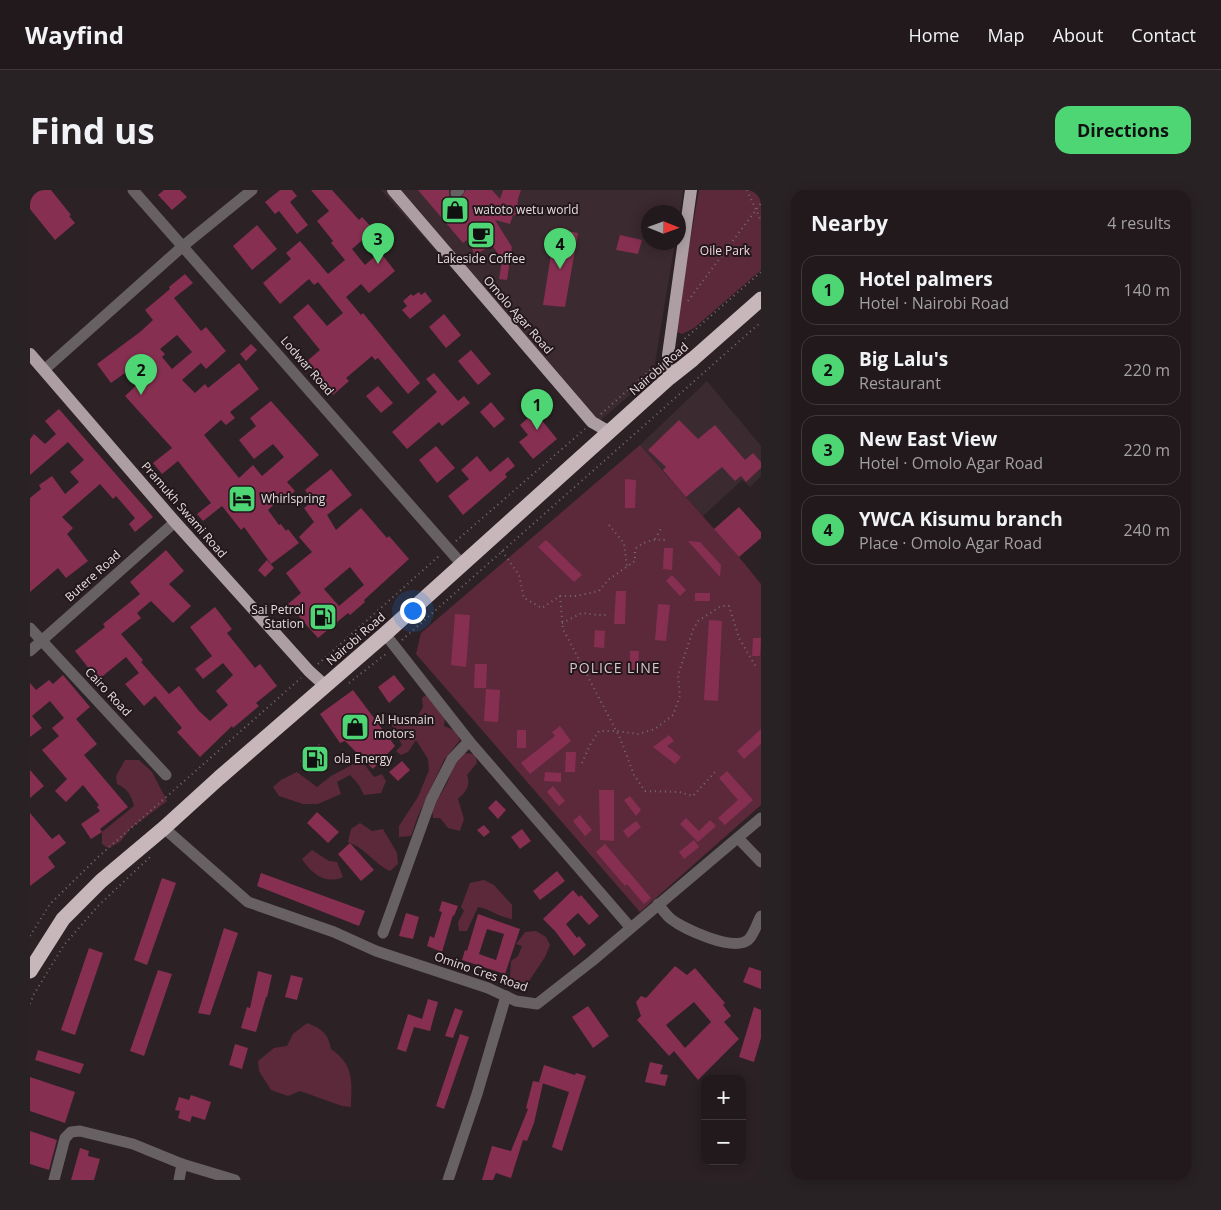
<!DOCTYPE html>
<meta charset="utf-8">
<style>
:root{--surface:#21191b;--page:#292224;--text:#f1f3f6;--muted:#a2a0a3;--line:#3e383a;--accent:#4ed675}
body{margin:0;font-family:"Open Sans",sans-serif;background:var(--page);color:var(--text)}
.controls{position:absolute;right:15px;bottom:15px;display:grid;overflow:hidden;border-radius:10px;box-shadow:0 2px 12px #0003}
.controls button{width:45px;height:45px;display:grid;place-items:center;padding:0;border:0;border-bottom:1px solid var(--line);background:var(--surface);color:var(--text);font:25px sans-serif}
.compass{position:absolute;left:611px;top:15px;width:45px;height:45px;border-radius:50%;background:var(--surface);box-shadow:0 2px 12px #0003;rotate:91deg}
.you{position:absolute;left:382px;top:420px;width:18px;height:18px;margin:-12px;border:4px solid #fff;border-radius:50%;background:#1a73e8;box-shadow:0 0 0 8px #1a73e833}
.badge{display:grid;place-items:center;width:32px;height:32px;border-radius:50%;background:var(--accent);color:#111;font-size:16px;font-weight:700}
.pin{position:absolute;translate:-50% -41px;filter:drop-shadow(0 1px 2px #0008)}
.pin::after{content:'';position:absolute;top:26px;width:18px;height:15px;background:inherit;clip-path:polygon(0 0,100% 0,50% 100%)}
.list{margin:0;padding:0;list-style:none}
h2{display:flex;justify-content:space-between;align-items:center;height:65px;margin:0;padding:0 20px;font-size:21px}
h2 small{font-size:16px;font-weight:400;color:var(--muted)}
.list li{display:grid;grid-template-columns:32px 1fr auto;gap:15px;align-items:center;box-sizing:border-box;height:70px;margin:0 10px 10px;padding:0 10px;border:1px solid var(--line);border-radius:15px}
.list b{display:block;font-size:19px;white-space:nowrap}
.list p{margin:0;font-size:16px;white-space:nowrap;color:var(--muted)}
.list em{font-size:16px;font-style:normal;color:var(--muted)}
.map{position:relative;flex:none;width:731px;height:990px;overflow:hidden;border-radius:15px}
header{display:flex;align-items:center;gap:30px;box-sizing:border-box;height:70px;padding:0 25px;background:var(--surface);border-bottom:1px solid var(--line)}
header strong{font-size:24px}
nav{display:flex;gap:28px;margin-inline-start:auto;font-size:18px}
.intro{display:flex;align-items:center;justify-content:space-between;box-sizing:border-box;height:120px;padding:0 30px}
h1{margin:0;font-size:35px}
.button{padding:12px 22px;border-radius:15px;background:var(--accent);color:#111;font-size:18px;font-weight:700}
main{display:flex;gap:30px;padding:0 30px}
aside{flex:1;background:var(--surface);border-radius:15px;box-shadow:0 2px 12px #0003}
.map>svg:first-child{display:block}
</style>
<header>
<strong>Wayfind</strong>
<nav><a>Home</a><a>Map</a><a>About</a><a>Contact</a></nav>
</header>
<div class="intro"><h1>Find us</h1><a class="button">Directions</a></div>
<main>
<div class="map">
<svg width="731" height="990" viewBox="0 0 731 990">
<rect width="100%" height="100%" fill="#2c2124"/>
<g fill="#3b2a2f">
<path d="M351,0H653L649,30L648,22H618V52L645,53L623,185L564,236Z"/>
<path d="M677,191L731,256V286L720,297L712,290L673,326L610,255Z"/>
</g>
<g fill="#5c293b">
<path d="M669,0H731V80L664,138L652,144L644,141Z"/>
<path d="M610,255L709,367L731,394V615L610,722L386,464L391,443Z"/>
<path d="M396,505L415,528L414,536L424,540L430,550L414,570L388,626L381,646L369,647V636L388,607L399,580L398,569L386,550L378,562L371,565L366,561L372,555L360,532L372,527H387L393,517L392,508Z"/>
<path d="M434,563L445,564L447,573L437,585C441,596 436,601 428,609L434,629L430,641L418,638L410,628H403L402,616C408,608 414,600 418,591C424,577 421,575 434,563Z"/>
<path d="M95,570H109L122,582L137,611L100,639L90,652L78,658L72,654V642L104,616C101,605 98,599 87,594L86,586Z"/>
<path d="M331,570L344,587L352,584L356,591L351,603L334,605L329,595L320,585L307,592L311,604L288,614H273L249,606L243,597L251,590L267,582L287,597L301,586Z"/>
<path d="M330,633L342,641L353,639L367,663L368,674L360,681C344,674 337,659 318,652L321,639Z"/>
<path d="M282,660L299,671L307,672L313,687C295,695 281,683 272,669Z"/>
<path d="M454,690L464,695L482,715V729C468,727 461,719 448,717L437,741H429L428,732L434,721L431,717L440,693Z"/>
<path d="M506,741L516,747L520,755L515,767L497,794L480,788L481,771L488,766L492,756L486,754L495,742Z"/>
<path d="M277,833C292,839 298,843 301,859C324,875 322,891 321,917L312,916L270,901L258,906L241,900L229,881L228,871L244,858L257,856L263,844Z"/>
</g>
<g fill="#872f51" fill-rule="evenodd">
<path d="M0,0H21L41,25L39,26L45,33L25,50L0,19Z"/>
<path d="M134,0H150L157,7L142,20L128,5Z"/>
<path d="M250,0H262L267,6L260,12L278,35L267,44L249,21L245,24L235,12Z"/>
<path d="M281,0H302L329,30L332,27L344,40L322,59L335,75L350,62L365,81L339,103L331,94L316,107L331,125L333,123L390,193L378,204L348,168L345,170L342,166L316,188L319,191L303,205L276,172L290,160L263,127L278,114L297,136L313,123L288,92L284,95L279,89L250,114L233,93L261,69L256,63L270,51L298,84L315,70L301,53L303,51L287,31L299,21Z"/>
<path d="M388,0H419V5L425,10L431,8L436,0H462L470,9L473,0H491L488,9L487,25H483L480,34L465,30L482,57L477,90L469,89L472,70L462,55L445,65L437,50L433,53Z"/>
<path d="M227,35L247,59L222,80L203,56Z"/>
<path d="M525,39L548,43L535,117L513,115Z"/>
<path d="M590,45L612,50L608,64L586,60Z"/>
<path d="M155,84L163,93L144,108L171,141L176,137L196,161L176,179L171,173L152,190L165,203L175,194L178,198L209,173L229,199L200,222L205,228L196,235L191,230L174,245L209,288L223,275L232,286L254,267L243,254L224,269L209,250L226,236L220,228L241,211L289,265L257,292L265,301L256,309L253,306L238,320L249,335L251,334L256,341L258,339L269,353L241,374L214,337L211,340L192,316L173,331L167,324L181,313L148,271L132,284L123,273L142,258L95,206L110,192L99,180L81,193L67,174L110,142L123,130L115,120L140,99L139,97ZM147,145L162,162L142,179L132,167L135,164L130,159Z"/>
<path d="M389,102L391,105L395,102L402,111L380,129L372,120L377,116L373,111L381,104L383,106Z"/>
<path d="M414,124L431,145L416,158L399,137Z"/>
<path d="M221,154L227,160L216,171L210,164Z"/>
<path d="M441,160L461,184L448,195L428,171Z"/>
<path d="M404,183L428,211L434,206L440,213L412,236L409,232L377,259L362,242L407,202L396,189Z"/>
<path d="M348,196L363,213L351,223L336,206Z"/>
<path d="M461,212L475,229L464,238L450,222Z"/>
<path d="M29,219L123,327L105,342L99,334L105,328L86,306L83,309L70,294L32,327L43,338L37,344L58,371L36,388L28,378L0,402V308L11,299L9,295L22,286L35,304L49,292L40,282L54,270L38,252L0,285V249L4,244L15,254L26,244L15,231Z"/>
<path d="M505,222L527,249L503,269L489,252L498,245L490,235Z"/>
<path d="M649,230L668,249L685,235L715,270L723,263L731,272V278L716,292L711,286L705,291L692,277L656,307L633,280L636,277L618,260Z"/>
<path d="M406,256L425,278L407,293L389,270Z"/>
<path d="M447,266L460,282L478,267L485,276L475,284L477,287L433,325L418,306L439,289L431,280Z"/>
<path d="M301,279L322,305L297,325L306,340L331,318L357,348L359,346L379,369L334,410L335,412L320,425L318,423L288,448L258,414L271,403L256,383L282,362L269,347L284,332L274,318L283,311L275,300ZM320,377L334,395L309,416L294,399Z"/>
<path d="M595,289L606,290L605,318H595Z"/>
<path d="M709,317L731,342V348L709,367L684,339Z"/>
<path d="M516,350L552,385L544,392L508,357Z"/>
<path d="M658,351L670,352L691,375L690,387Z"/>
<path d="M634,358H643L642,380L633,379Z"/>
<path d="M136,360L154,381L139,394L161,416L143,433L121,411L107,423L111,428L91,444L113,470L111,472L139,504L149,496L169,521L180,531L198,515L186,501L203,485L193,473L173,489L165,479L182,466L160,437L185,417L202,439L197,443L225,478L230,474L247,496L226,513L229,516L203,538L202,536L170,567L147,542L152,538L125,506L114,516L95,494L109,483L96,467L68,490L45,461L75,437L73,434L110,404L100,392Z"/>
<path d="M237,370L244,378L235,387L228,380Z"/>
<path d="M642,385L656,400L650,406L636,391Z"/>
<path d="M586,401H596L595,434H584Z"/>
<rect x="665" y="403" width="15" height="8"/>
<path d="M628,414L640,415L636,451L625,450Z"/>
<path d="M425,424L440,425L436,477L421,475Z"/>
<path d="M679,430L692,431L688,511L674,510Z"/>
<path d="M565,440L575,441L574,458L564,457Z"/>
<path d="M723,448H731L730,466H722Z"/>
<path d="M600,461H609L608,482H600Z"/>
<path d="M445,474H457L456,498H444Z"/>
<path d="M33,485L60,517L46,529L67,554L54,565L98,617L70,639L72,642L61,649L51,634L70,621L67,617L69,615L53,595L36,612L25,601L37,589L12,560L29,546L22,538L34,528L20,511L2,526L12,538L0,547V493L6,500L19,490L23,494Z"/>
<path d="M364,485L375,499L359,513L348,497Z"/>
<path d="M456,499L470,500L468,532L454,531Z"/>
<path d="M323,500L365,556L343,579L315,551L310,553L290,524Z"/>
<path d="M530,536L541,551L500,584L491,573L525,546L522,542Z"/>
<path d="M731,539V554L714,569L707,561Z"/>
<rect x="487" y="540" width="9" height="18"/>
<path d="M639,545L644,551L637,556L651,567L645,574L623,557Z"/>
<path d="M289,554L299,567L280,583L270,571Z"/>
<path d="M536,562H546L545,582H535Z"/>
<path d="M372,571L380,580L368,591L359,582Z"/>
<path d="M0,580L14,596L0,608Z"/>
<path d="M697,581L723,610L695,635L688,628L708,610L689,588Z"/>
<path d="M515,582L531,583V592L514,591Z"/>
<path d="M523,596L535,611L529,616L517,602Z"/>
<path d="M569,600H584V651L570,650Z"/>
<path d="M600,606L611,620L606,626L594,610Z"/>
<path d="M466,610L476,620L468,629L458,618Z"/>
<path d="M287,622L309,642L298,653L277,633Z"/>
<path d="M0,623L22,649L29,644L36,653L18,667L25,677L0,696Z"/>
<path d="M550,625L562,640L555,646L543,631Z"/>
<path d="M656,628L669,641L680,630L686,636L668,652L650,634Z"/>
<path d="M606,631L611,637L598,648L593,641Z"/>
<path d="M454,635L460,642L454,647L447,640Z"/>
<path d="M492,639L501,651L490,659L481,647Z"/>
<path d="M664,650L669,657L654,669L649,662Z"/>
<path d="M320,653L344,680L331,691L308,664Z"/>
<path d="M575,654L621,708L614,714L597,694L595,696L566,662Z"/>
<path d="M527,681L535,691L510,710L503,701Z"/>
<path d="M231,683L335,721L329,736L227,696Z"/>
<path d="M132,688L146,693L117,775L104,770Z"/>
<path d="M543,700L549,707L551,705L569,726L559,735L548,723L536,734L547,748L549,746L556,755L544,766L525,741L513,729Z"/>
<path d="M412,711L428,716L424,726L423,725L412,762L397,756L400,746L404,748L412,722L409,721Z"/>
<path d="M376,723L389,727L383,749L369,746Z"/>
<path d="M448,724L490,739L475,784L432,770L435,760L437,761ZM457,739L474,744L466,770L449,764Z"/>
<path d="M194,738L208,743L180,825L168,823Z"/>
<path d="M59,758L73,763L45,845L31,840Z"/>
<path d="M645,776L657,785L665,778L695,813L693,815L701,826L694,832L709,849L668,890L644,861L639,866L607,830L611,826L606,812L611,806L616,808ZM664,812L681,832L655,858L636,835Z"/>
<path d="M719,777L731,781V799L713,792Z"/>
<path d="M128,780L142,784L114,866L100,861Z"/>
<path d="M228,781L242,785L237,807H236L226,842L211,838L217,817L220,818Z"/>
<path d="M261,785L273,788L267,810L255,807Z"/>
<path d="M398,809L408,812L400,841L384,837L376,862L367,859L378,824L392,829Z"/>
<path d="M558,816L579,846L563,858L542,827Z"/>
<path d="M724,817L731,820V848L724,872L709,867Z"/>
<path d="M425,818L433,821L423,848L415,846Z"/>
<path d="M430,844L439,847L414,919L406,916Z"/>
<path d="M205,854L218,858L212,879L199,875Z"/>
<path d="M8,860L54,874L50,884L5,870Z"/>
<path d="M620,872L633,875L630,884L638,885L635,896L615,892Z"/>
<path d="M514,875L545,885L546,883L556,886L532,961L522,957L539,902L509,892Z"/>
<path d="M0,887L45,902L35,933L0,921Z"/>
<path d="M503,891L513,893L504,933L497,951L493,950L481,988L466,983L463,990H452L462,956L481,961L498,919L496,918Z"/>
<path d="M161,905L181,912L175,930L162,926L160,932L148,928L150,921L145,920L149,907L159,910Z"/>
<path d="M0,941L27,950L19,980L0,974Z"/>
<path d="M50,958L59,961L58,966L70,969L64,990H41Z"/>
</g>
<g fill="none" stroke-linecap="round" stroke-linejoin="round">
<g stroke="#766c6f" stroke-width="2" stroke-dasharray="1 4" stroke-linecap="butt">
<path d="M717,0L731,31"/>
<path d="M658,111L731,13"/>
<path d="M651,152L731,82"/>
<path d="M571,224L627,174"/>
<path d="M579,335L594,353L597,377"/>
<path d="M625,349L632,337"/>
<path d="M426,351L555,239"/>
<path d="M472,361L489,385L494,408L512,418L530,406H546L569,401L578,390L605,371V359C616,350 624,349 638,350"/>
<path d="M530,406L533,439L590,548L604,585L615,601L649,602L663,606L685,582"/>
<path d="M532,433L552,423L568,425H576"/>
<path d="M372,450L731,132"/>
<path d="M288,474L409,366"/>
<path d="M319,493L357,463"/>
<path d="M552,573L560,555L569,541H587L608,544L625,539L643,525L650,506L648,485L663,440L668,431L691,416H699L709,448L726,477"/>
<path d="M0,746L20,714L67,668L271,488"/>
<path d="M0,814L4,804L34,755L68,716L120,667"/>
</g>
<g stroke="#686163" stroke-width="11">
<path d="M103,0L429,371"/>
<path d="M426,3L429,0"/>
<path d="M14,180L153,56L222,0"/>
<path d="M0,438L136,585"/>
<path d="M355,444L439,551L600,737"/>
<path d="M0,461L145,332"/>
<path d="M134,638L218,712L304,742L346,761L458,798L486,811L507,814L562,771L731,628"/>
<path d="M708,648L731,672"/>
<path d="M628,714C632,719 636,725 641,729C654,739 703,762 718,750C724,745 727,733 731,726"/>
<path d="M353,743L401,610L422,569L439,551"/>
<path d="M24,990L35,948L41,942L50,941L103,954L152,974"/>
<path d="M149,990L152,974L205,990"/>
<path d="M418,990L447,904L476,806"/>
</g>
<g stroke="#ac9ea2" stroke-width="12">
<path d="M363,0L562,232L576,240"/>
<path d="M0,164L145,332L279,481L290,491"/>
<path d="M639,186L638,165L661,0"/>
</g>
<path stroke="#c7b7bb" stroke-width="15" d="M0,781L33,729L71,691L134,638L189,588L355,444L639,188L663,169L731,109"/>
</g>
<defs>
<symbol id="shop-square" viewBox="-11 -11 22 22"><rect x="-9" y="-9" width="18" height="18" rx="4" fill="#4ed675" stroke="#23171b"/><path d="M-5-2.5h2.3a2.7 3.5 0 0 1 5.4 0H5L5.5 6h-11ZM-1.5-2.5h3a1.5 2.3 0 0 0-3 0Z" fill="#111"/></symbol>
<symbol id="cafe-square" viewBox="-11 -11 22 22"><rect x="-9" y="-9" width="18" height="18" rx="4" fill="#4ed675" stroke="#23171b"/><path d="M-5.5-4.5H6V0H3Q3 3.5 0 3.5H-2.5Q-5.5 3.5-5.5 0ZM3-3.2v2h1.7v-2ZM-6 4.5H4V6H-6Z" fill="#111"/></symbol>
<symbol id="hotel-square" viewBox="-11 -11 22 22"><rect x="-9" y="-9" width="18" height="18" rx="4" fill="#4ed675" stroke="#23171b"/><path d="M-6-4.5h1.5V1H6V5H4.5V3h-9V5H-6ZM-4 0a1.8 1.8 0 1 1 3.6 0ZM.5 0V-2.5h3Q6-2.5 6 0Z" fill="#111"/></symbol>
<symbol id="fuel-square" viewBox="-11 -11 22 22"><rect x="-9" y="-9" width="18" height="18" rx="4" fill="#4ed675" stroke="#23171b"/><path d="M-5.5-6h7V0h2V4h1.3V-2.5L3-4.5l.8-.8L6-3V5H2.5V1h-1V6h-7ZM-4.2-4.7v3.2H.2V-4.7Z" fill="#111"/></symbol>
</defs>
<g fill-rule="evenodd">
<use href="#shop-square" x="409" y="4" width="32" height="32"/>
<use href="#cafe-square" x="435" y="29" width="32" height="32"/>
<use href="#hotel-square" x="196" y="293" width="32" height="32"/>
<use href="#fuel-square" x="277" y="411" width="32" height="32"/>
<use href="#shop-square" x="309" y="521" width="32" height="32"/>
<use href="#fuel-square" x="269" y="553" width="32" height="32"/>
</g>
<g text-anchor="middle" stroke-width="4" stroke-linejoin="round" paint-order="stroke">
<g font-size="12" fill="#e6dddf" stroke="#23171b" text-anchor="start">
<text x="444" y="24">watoto wetu world</text>
<text x="451" y="73" text-anchor="middle">Lakeside Coffee</text>
<text x="231" y="313">Whirlspring</text>
<text x="274" y="424" text-anchor="end">Sai Petrol<tspan x="274" dy="14">Station</tspan></text>
<text x="344" y="534">Al Husnain<tspan x="344" dy="14">motors</tspan></text>
<text x="304" y="573">ola Energy</text>
</g>
<g font-size="12" fill="#f3d9e0" stroke="#23171b">
<text x="695" y="65">Oile Park</text>
</g>
<g font-size="12" fill="#e6dddf" stroke="#23171b">
<text transform="translate(488 125) rotate(49)" y="4">Omolo Agar Road</text>
<text transform="translate(277 176) rotate(49)" y="4">Lodwar Road</text>
<text transform="translate(629 179) rotate(-41)" y="4">Nairobi Road</text>
<text transform="translate(154 320) rotate(49)" y="4">Pramukh Swami Road</text>
<text transform="translate(63 386) rotate(-42)" y="4">Butere Road</text>
<text transform="translate(326 449) rotate(-41)" y="4">Nairobi Road</text>
<text transform="translate(78 502) rotate(47)" y="4">Cairo Road</text>
<text transform="translate(451 782) rotate(19)" y="4">Omino Cres Road</text>
</g>
<g font-size="14" letter-spacing="1" fill="#d8c8cc" stroke="#23171b">
<text x="585" y="483">POLICE LINE</text>
</g>
</g>
</svg>
<div class="controls">
<button>+</button>
<button>−</button>
</div>
<svg class="compass" viewBox="-18 -18 36 36"><path d="M0-13l5 13h-10z" fill="#e53935"/><path d="M0 13l5-13h-10z" fill="#a2a0a3"/></svg>
<div class="you"></div>
<div class="pin badge" style="left:507px;top:240px">1</div>
<div class="pin badge" style="left:111px;top:205px">2</div>
<div class="pin badge" style="left:348px;top:74px">3</div>
<div class="pin badge" style="left:530px;top:79px">4</div>
</div>
<aside>
<h2>Nearby<small>4 results</small></h2>
<ul class="list">
<li><span class="badge">1</span><div><b>Hotel palmers</b><p>Hotel · Nairobi Road</p></div><em>140 m</em></li>
<li><span class="badge">2</span><div><b>Big Lalu's</b><p>Restaurant</p></div><em>220 m</em></li>
<li><span class="badge">3</span><div><b>New East View</b><p>Hotel · Omolo Agar Road</p></div><em>220 m</em></li>
<li><span class="badge">4</span><div><b>YWCA Kisumu branch</b><p>Place · Omolo Agar Road</p></div><em>240 m</em></li>
</ul>
</aside>
</main>
